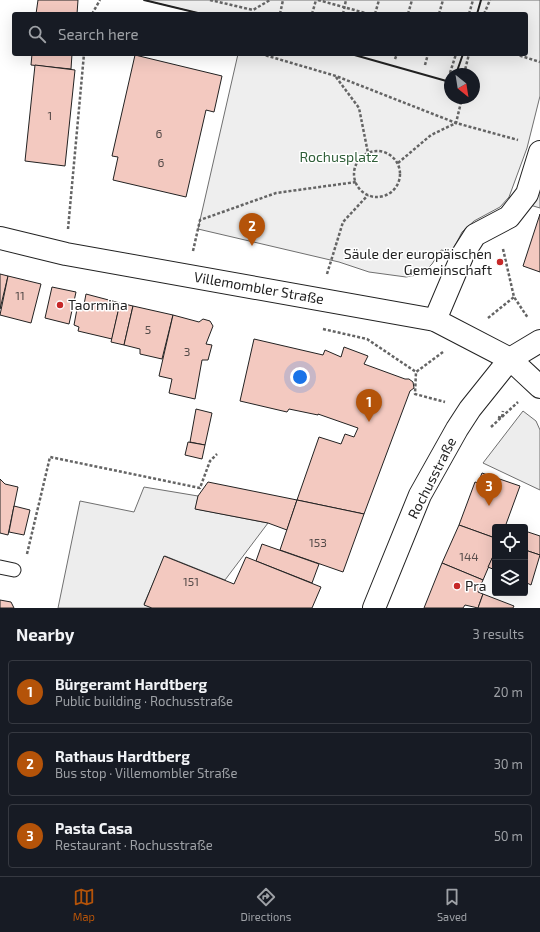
<!DOCTYPE html>
<meta charset="utf-8">
<style>
:root{--surface:#171b24;--page:#20242c;--text:#f1f3f6;--muted:#9ea1a6;--line:#363941;--accent:#b45309}
body{margin:0;font-family:"Exo 2",sans-serif;background:var(--page);color:var(--text)}
.controls{position:absolute;right:12px;bottom:12px;display:grid;overflow:hidden;border-radius:4px;box-shadow:0 4px 16px #0002}
.controls button{width:36px;height:36px;display:grid;place-items:center;padding:0;border:0;border-bottom:1px solid var(--line);background:var(--surface);color:var(--text);font:20px sans-serif}
.compass{position:absolute;left:444px;top:68px;width:36px;height:36px;border-radius:50%;background:var(--surface);box-shadow:0 4px 16px #0002;rotate:150deg}
.you{position:absolute;left:300px;top:377px;width:14px;height:14px;margin:-10px;border:3px solid #fff;border-radius:50%;background:#1a73e8;box-shadow:0 0 0 6px #1a73e833}
.badge{display:grid;place-items:center;width:26px;height:26px;border-radius:50%;background:var(--accent);color:#fff;font-size:13px;font-weight:700}
.pin{position:absolute;translate:-50% -33px;filter:drop-shadow(0 1px 2px #0008)}
.pin::after{content:'';position:absolute;top:21px;width:14px;height:12px;background:inherit;clip-path:polygon(0 0,100% 0,50% 100%)}
.list{margin:0;padding:0;list-style:none}
h2{display:flex;justify-content:space-between;align-items:center;height:52px;margin:0;padding:0 16px;font-size:17px}
h2 small{font-size:13px;font-weight:400;color:var(--muted)}
.list li{display:grid;grid-template-columns:26px 1fr auto;gap:12px;align-items:center;box-sizing:border-box;height:64px;margin:0 8px 8px;padding:0 8px;border:1px solid var(--line);border-radius:4px}
.list b{display:block;font-size:15px;white-space:nowrap}
.list p{margin:0;font-size:13px;white-space:nowrap;color:var(--muted)}
.list em{font-size:13px;font-style:normal;color:var(--muted)}
.icon{flex:none;width:22px;height:22px;fill:none;stroke:currentColor;stroke-width:2;stroke-linecap:round;stroke-linejoin:round}
.map{position:relative;flex:none;width:540px;height:608px;overflow:hidden}
.search{position:absolute;background:var(--surface);box-shadow:0 4px 16px #0002;left:12px;right:12px;top:12px;height:44px;display:flex;align-items:center;gap:10px;box-sizing:border-box;padding:0 14px;border-radius:4px;color:var(--muted);font-size:15px}
.sheet{height:268px;background:var(--surface)}
nav{display:flex;justify-content:space-around;align-items:center;box-sizing:border-box;height:56px;border-top:1px solid var(--line);background:var(--surface);font-size:11px;color:var(--muted)}
nav a{display:grid;justify-items:center;gap:2px}
nav .on{color:var(--accent)}
.map>svg:first-child{display:block}
</style>
<div class="map">
<svg width="540" height="608" viewBox="0 0 540 608">
<rect width="100%" height="100%" fill="#fff"/>
<path fill="#eee" stroke="#6f6f6f" fill-rule="evenodd" d="M144,0H540V96L527,148L509,197L500,207L474,221L462,232L452,252L441,250L432,264L422,274L406,277L369,272L339,262L198,229L238,54H526V14H202ZM450,74H474V98H450Z"/>
<g fill="#ededed" stroke="#6f6f6f">
<path d="M540,174V208L530,205Z"/>
<path d="M523,411L536,421L540,430V490L483,463Z"/>
<path d="M144,487L198,496L196,509L268,523L225,580L165,556L144,604L151,608H58L80,501L134,512Z"/>
</g>
<g fill="#f3c9c0" stroke="#222">
<path d="M38,0H78L77,14H36Z"/>
<path d="M32,54H72L71,69L31,65Z"/>
<path d="M135,55L222,76L214,112L206,110L186,197L113,180L118,157L112,156Z"/>
<path d="M35,65L75,70L65,166L25,161Z"/>
<path d="M540,214V272L523,266Z"/>
<path d="M0,274L8,276L0,309Z"/>
<path d="M8,276L41,284L31,323L0,315Z"/>
<path d="M52,287L76,292L69,324L45,318Z"/>
<path d="M86,294L120,303L112,339L78,331L79,327L74,325L77,309L83,310Z"/>
<path d="M120,303L133,306L124,345L111,342Z"/>
<path d="M133,306L173,315L162,359L140,354V349L124,345Z"/>
<path d="M173,315L199,322L203,319L210,321L213,326L206,344L212,345L208,360H202L195,399L169,393L172,379L159,376Z"/>
<path d="M254,339L323,355L325,350L341,357L344,347L368,356L364,364L405,379H409L413,382L414,388L410,391L364,514L297,500L319,437L341,444L345,434L354,437L358,428L318,414V415L289,409L287,412L240,401Z"/>
<path d="M196,409L212,413L205,445L190,442Z"/>
<path d="M188,442L205,445L202,459L185,455Z"/>
<path d="M482,473L520,486L505,527H495V538L459,525L475,482L478,483Z"/>
<path d="M0,479L5,484L18,487L8,535L0,533Z"/>
<path d="M208,482L297,500L287,530L268,523L195,509L198,496Z"/>
<path d="M297,500L364,514L343,572L280,550Z"/>
<path d="M14,506L30,510L24,535L9,532Z"/>
<path d="M459,525L495,538V552L483,580L442,563Z"/>
<path d="M525,531L540,536V555L525,550Z"/>
<path d="M262,544L319,564L312,583L256,561Z"/>
<path d="M525,550L540,555L531,585L525,582Z"/>
<path d="M495,552V570L488,567Z"/>
<path d="M164,556L234,584L246,557L321,587L312,608H152L144,605Z"/>
<path d="M442,563L483,580L478,592L483,594L478,608L465,605L463,608H424Z"/>
<path d="M483,594L514,606L513,608H478Z"/>
<path d="M0,600L11,602L14,608H0Z"/>
</g>
<g fill="none" stroke-linecap="round" stroke-linejoin="round">
<defs>
<path id="service" d="M0,567L14,570"/>
<g id="minor">
<path d="M435,320L463,254L475,235L509,217L527,194L540,152"/>
<path d="M510,359L540,387"/>
</g>
<path id="tertiary" d="M0,238L66,254L435,320L510,359"/>
<path id="primary" d="M374,608L420,495L457,429L470,409L510,359L540,341"/>
</defs>
<use href="#service" stroke="#222" stroke-width="15"/>
<use href="#minor" stroke="#222" stroke-width="24"/>
<use href="#tertiary" stroke="#222" stroke-width="24"/>
<use href="#primary" stroke="#222" stroke-width="24"/>
<g stroke="#646464" stroke-width="2.5" stroke-dasharray="3 2" stroke-linecap="butt">
<path d="M210,0L253,10L270,0"/>
<path d="M318,0L369,14"/>
<path d="M92,14L100,0"/>
<path d="M280,14L283,0"/>
<path d="M312,14L316,0"/>
<path d="M343,14L346,0"/>
<path d="M375,14L379,0"/>
<path d="M408,14L412,0"/>
<path d="M439,14L443,0"/>
<path d="M469,14L473,0"/>
<path d="M484,14L490,0"/>
<path d="M261,54L336,76L456,123L518,140"/>
<path d="M515,54L540,62"/>
<path d="M395,59L397,54"/>
<path d="M425,65L428,54"/>
<path d="M450,73L456,54"/>
<path d="M464,74L469,54"/>
<path d="M336,77L359,108L368,153"/>
<circle cx="377" cy="174" r="23"/>
<path d="M398,163L431,135L456,123L462,98"/>
<path d="M68,229L84,54"/>
<path d="M503,249L514,297L528,318"/>
<path d="M193,251L200,220L276,193L356,182"/>
<path d="M327,274L343,222L368,195"/>
<path d="M488,318L514,297"/>
<path d="M323,329L367,339L416,372"/>
<path d="M443,352L416,372L415,394L445,402"/>
<path d="M498,417L502,418L503,411"/>
<path d="M491,427L518,402"/>
<path d="M27,554L50,457L200,488L210,461L217,454"/>
</g>
<use href="#service" stroke="#fff" stroke-width="13"/>
<use href="#minor" stroke="#fff" stroke-width="22"/>
<use href="#tertiary" stroke="#fff" stroke-width="22"/>
<use href="#primary" stroke="#fff" stroke-width="22"/>
<g stroke="#222" stroke-width="2">
<path d="M144,0L202,14"/>
<path d="M477,14L481,0"/>
<path d="M351,54L450,82"/>
<path d="M456,74L463,54"/>
</g>
</g>
<g fill="#c62828" stroke="#fff" stroke-width="1.5">
<circle cx="500" cy="262" r="4"/>
<circle cx="60" cy="305" r="4"/>
<circle cx="457" cy="586" r="4"/>
</g>
<g text-anchor="middle" stroke-width="3" stroke-linejoin="round" paint-order="stroke">
<g font-size="12" fill="#564c4a">
<text x="50" y="120">1</text>
<text x="159" y="138">6</text>
<text x="161" y="167">6</text>
<text x="20" y="300">11</text>
<text x="148" y="334">5</text>
<text x="187" y="356">3</text>
<text x="318" y="547">153</text>
<text x="469" y="561">144</text>
<text x="191" y="586">151</text>
</g>
<g font-size="14" fill="#2f5e38" stroke="#fff">
<text x="339" y="162">Rochusplatz</text>
</g>
<g font-size="14" fill="#222" stroke="#fff" text-anchor="start">
<text x="492" y="259" text-anchor="end">Säule der europäischen<tspan x="492" dy="16">Gemeinschaft</tspan></text>
<text x="68" y="310">Taormina</text>
<text x="465" y="591">Pra</text>
</g>
<g font-size="14" fill="#222" stroke="#fff">
<text transform="translate(259 288) rotate(10)" y="5">Villemombler Straße</text>
<text transform="translate(432 478) rotate(-63)" y="5">Rochusstraße</text>
</g>
</g>
</svg>
<div class="controls">
<button><svg class="icon" aria-label="locate" viewBox="0 0 24 24"><circle cx="12" cy="12" r="6"/><path d="M12 2v4M12 18v4M2 12h4M18 12h4"/></svg></button>
<button><svg class="icon" aria-label="layers" viewBox="0 0 24 24"><path d="M12 4l9 5-9 5-9-5zM3 14l9 5 9-5"/></svg></button>
</div>
<svg class="compass" viewBox="-18 -18 36 36"><path d="M0-13l5 13h-10z" fill="#e53935"/><path d="M0 13l5-13h-10z" fill="#9ea1a6"/></svg>
<div class="you"></div>
<div class="pin badge" style="left:369px;top:422px">1</div>
<div class="pin badge" style="left:252px;top:246px">2</div>
<div class="pin badge" style="left:489px;top:506px">3</div>
<div class="search"><svg class="icon" aria-label="search" viewBox="0 0 24 24"><circle cx="10" cy="10" r="6"/><path d="M15 15l6 6"/></svg>Search here</div>
</div>
<section class="sheet">
<h2>Nearby<small>3 results</small></h2>
<ul class="list">
<li><span class="badge">1</span><div><b>Bürgeramt Hardtberg</b><p>Public building · Rochusstraße</p></div><em>20 m</em></li>
<li><span class="badge">2</span><div><b>Rathaus Hardtberg</b><p>Bus stop · Villemombler Straße</p></div><em>30 m</em></li>
<li><span class="badge">3</span><div><b>Pasta Casa</b><p>Restaurant · Rochusstraße</p></div><em>50 m</em></li>
</ul>
</section>
<nav>
<a class="on"><svg class="icon" aria-label="map" viewBox="0 0 24 24"><path d="M3 6l6-2 6 2 6-2v14l-6 2-6-2-6 2zM9 4v14M15 6v14"/></svg>Map</a>
<a><svg class="icon" aria-label="directions" viewBox="0 0 24 24"><path d="M12 3l9 9-9 9-9-9zM9 14v-3h6M13 9l2 2-2 2"/></svg>Directions</a>
<a><svg class="icon" aria-label="saved" viewBox="0 0 24 24"><path d="M7 4h10v16l-5-4-5 4z"/></svg>Saved</a>
</nav>
